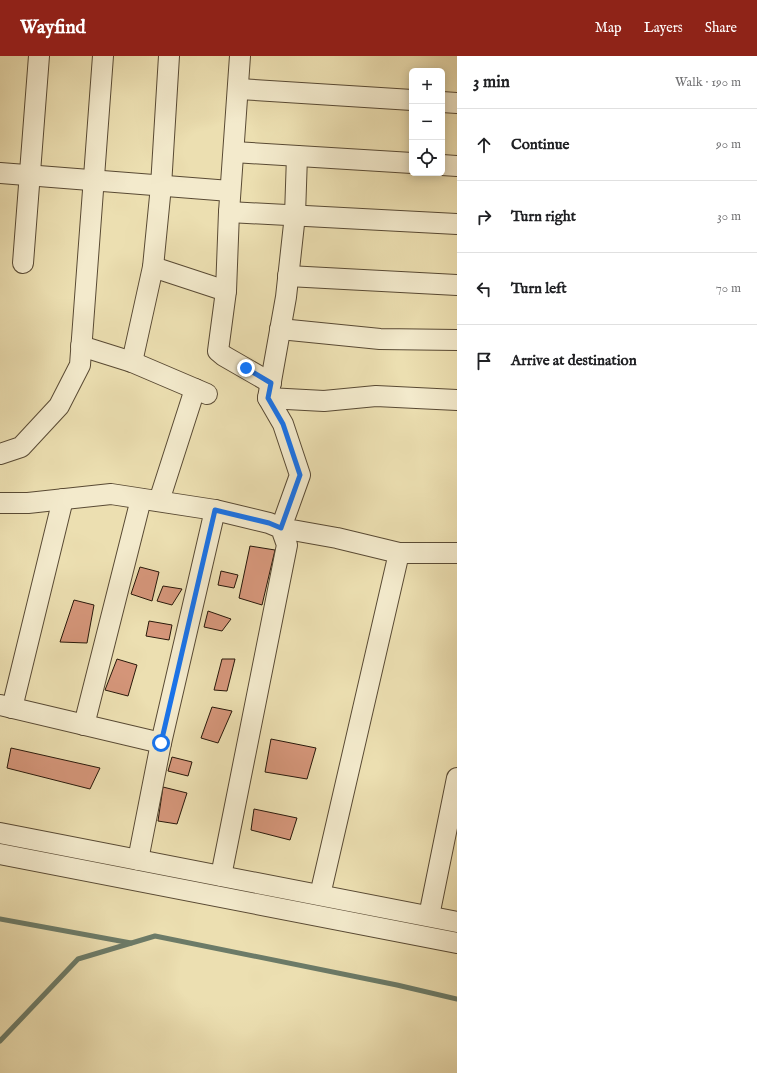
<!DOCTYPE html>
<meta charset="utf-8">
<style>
:root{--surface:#fff;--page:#f6f6f6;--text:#202124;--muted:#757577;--line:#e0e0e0;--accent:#8f2418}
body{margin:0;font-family:"IM FELL English",serif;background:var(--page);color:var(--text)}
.controls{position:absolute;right:12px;top:12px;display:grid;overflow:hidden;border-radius:6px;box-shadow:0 2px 10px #0003}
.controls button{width:36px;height:36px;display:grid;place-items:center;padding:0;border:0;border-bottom:1px solid var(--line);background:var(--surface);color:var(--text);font:20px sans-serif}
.stop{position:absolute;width:12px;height:12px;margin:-9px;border:3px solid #1a73e8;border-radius:50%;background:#fff}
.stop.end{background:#1a73e8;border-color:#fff;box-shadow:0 1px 4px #0008}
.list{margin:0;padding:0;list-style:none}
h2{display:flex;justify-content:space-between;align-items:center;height:52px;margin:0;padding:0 16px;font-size:17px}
h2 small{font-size:13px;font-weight:400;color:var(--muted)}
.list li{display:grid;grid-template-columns:26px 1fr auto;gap:12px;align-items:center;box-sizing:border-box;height:72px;padding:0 16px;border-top:1px solid var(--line)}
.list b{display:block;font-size:15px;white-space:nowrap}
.list em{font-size:13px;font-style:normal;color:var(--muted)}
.icon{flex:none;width:22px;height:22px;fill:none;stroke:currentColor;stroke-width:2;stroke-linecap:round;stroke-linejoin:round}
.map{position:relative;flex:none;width:457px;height:1017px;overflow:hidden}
header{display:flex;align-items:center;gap:24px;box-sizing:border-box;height:56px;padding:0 20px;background:var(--accent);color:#fff}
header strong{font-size:19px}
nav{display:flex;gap:22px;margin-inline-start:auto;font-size:14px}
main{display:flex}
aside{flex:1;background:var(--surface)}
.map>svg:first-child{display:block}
</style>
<header>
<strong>Wayfind</strong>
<nav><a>Map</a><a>Layers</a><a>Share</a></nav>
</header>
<main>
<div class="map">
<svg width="457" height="1017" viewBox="0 0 457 1017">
<rect width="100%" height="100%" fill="#ecdfb1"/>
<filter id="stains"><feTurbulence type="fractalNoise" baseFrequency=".005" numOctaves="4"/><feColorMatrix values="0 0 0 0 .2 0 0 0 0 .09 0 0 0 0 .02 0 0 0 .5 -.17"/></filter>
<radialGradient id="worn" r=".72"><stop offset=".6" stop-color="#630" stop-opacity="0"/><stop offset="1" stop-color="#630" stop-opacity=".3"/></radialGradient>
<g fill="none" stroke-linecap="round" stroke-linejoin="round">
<g stroke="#6c7b68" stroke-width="5">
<path d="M0,863L131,887"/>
<path d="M0,985L78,903L155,880L397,929L457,943"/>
</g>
</g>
<g fill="#d5967a" stroke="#28180a">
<path d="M250,490L275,494L262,549L239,542Z"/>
<path d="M140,511L159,516L152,545L131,538Z"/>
<path d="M221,515L238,519L234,532L218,529Z"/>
<path d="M163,530L182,533L172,549L157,545Z"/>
<path d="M74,544L94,549L87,587L60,586Z"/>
<path d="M208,555L231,563L222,575L204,571Z"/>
<path d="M149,565L172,569L169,584L146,580Z"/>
<path d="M117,603L137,609L128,640L105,634Z"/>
<path d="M222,603H235L227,635L214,634Z"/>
<path d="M212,651L232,655L218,687L201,682Z"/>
<path d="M271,683L316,692L307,723L265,716Z"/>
<path d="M11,692L100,712L90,733L7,712Z"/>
<path d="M172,701L192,706L188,720L168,715Z"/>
<path d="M163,731L187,737L177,768L158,765Z"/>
<path d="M254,753L297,762L290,784L251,774Z"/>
</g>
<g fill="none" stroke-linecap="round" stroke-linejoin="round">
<defs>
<g id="minor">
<path d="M240,0L229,156L226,235L218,295L224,300L271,327"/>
<path d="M239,33L412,44"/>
<path d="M442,46L457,47"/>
<path d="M234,96L412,107"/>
<path d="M297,100L295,159L286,241L268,342L283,368L300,419L281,472L337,482L399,497H457"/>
<path d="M442,109L457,110"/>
<path d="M0,117L230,135"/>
<path d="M229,156L457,168"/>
<path d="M23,207L39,0"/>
<path d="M153,211L226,235"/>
<path d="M288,220L457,229"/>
<path d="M280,273L380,283L457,284"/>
<path d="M81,290L132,306L207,338"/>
<path d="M132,306L153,211L161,130L169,0"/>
<path d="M268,342L324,345L376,340L457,344"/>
<path d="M0,398L21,391L59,350L80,309L103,0"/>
<path d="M159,445L195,333"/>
<path d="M0,447H28L111,438L215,454L269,467L281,472L287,489L221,820"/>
<path d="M0,649L161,687"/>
<path d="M12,652L63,443"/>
<path d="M84,669L141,443"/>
<path d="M0,777L457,866"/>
<path d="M0,798L457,887"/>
<path d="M138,804L161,687L215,454"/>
<path d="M320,839L399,497"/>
<path d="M429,860L457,722"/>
</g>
</defs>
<use href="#minor" stroke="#594a34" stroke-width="22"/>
<use href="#minor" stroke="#f3eacc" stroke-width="20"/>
</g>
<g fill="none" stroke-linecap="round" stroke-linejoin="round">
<path stroke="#1a73e8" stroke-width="5" d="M161,687L215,454L269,467L281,472L300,419L283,368L268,342L271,327L246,312"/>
</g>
<rect width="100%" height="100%" filter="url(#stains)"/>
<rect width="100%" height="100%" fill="url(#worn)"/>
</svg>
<div class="controls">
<button>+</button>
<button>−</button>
<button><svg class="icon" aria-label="locate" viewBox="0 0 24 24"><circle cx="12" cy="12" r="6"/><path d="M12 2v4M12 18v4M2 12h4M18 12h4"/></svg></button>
</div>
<div class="stop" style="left:161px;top:687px"></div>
<div class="stop end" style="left:246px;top:312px"></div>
</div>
<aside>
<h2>3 min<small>Walk · 190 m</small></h2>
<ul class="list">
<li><svg class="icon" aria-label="ahead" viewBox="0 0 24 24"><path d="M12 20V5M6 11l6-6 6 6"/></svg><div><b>Continue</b></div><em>90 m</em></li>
<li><svg class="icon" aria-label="right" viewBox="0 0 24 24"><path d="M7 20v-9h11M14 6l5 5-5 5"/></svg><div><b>Turn right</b></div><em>30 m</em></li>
<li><svg class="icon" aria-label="left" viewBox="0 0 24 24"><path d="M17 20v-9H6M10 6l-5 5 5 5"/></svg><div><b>Turn left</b></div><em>70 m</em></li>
<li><svg class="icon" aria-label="arrive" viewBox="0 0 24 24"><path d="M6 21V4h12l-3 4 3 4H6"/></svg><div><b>Arrive at destination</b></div></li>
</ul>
</aside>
</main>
